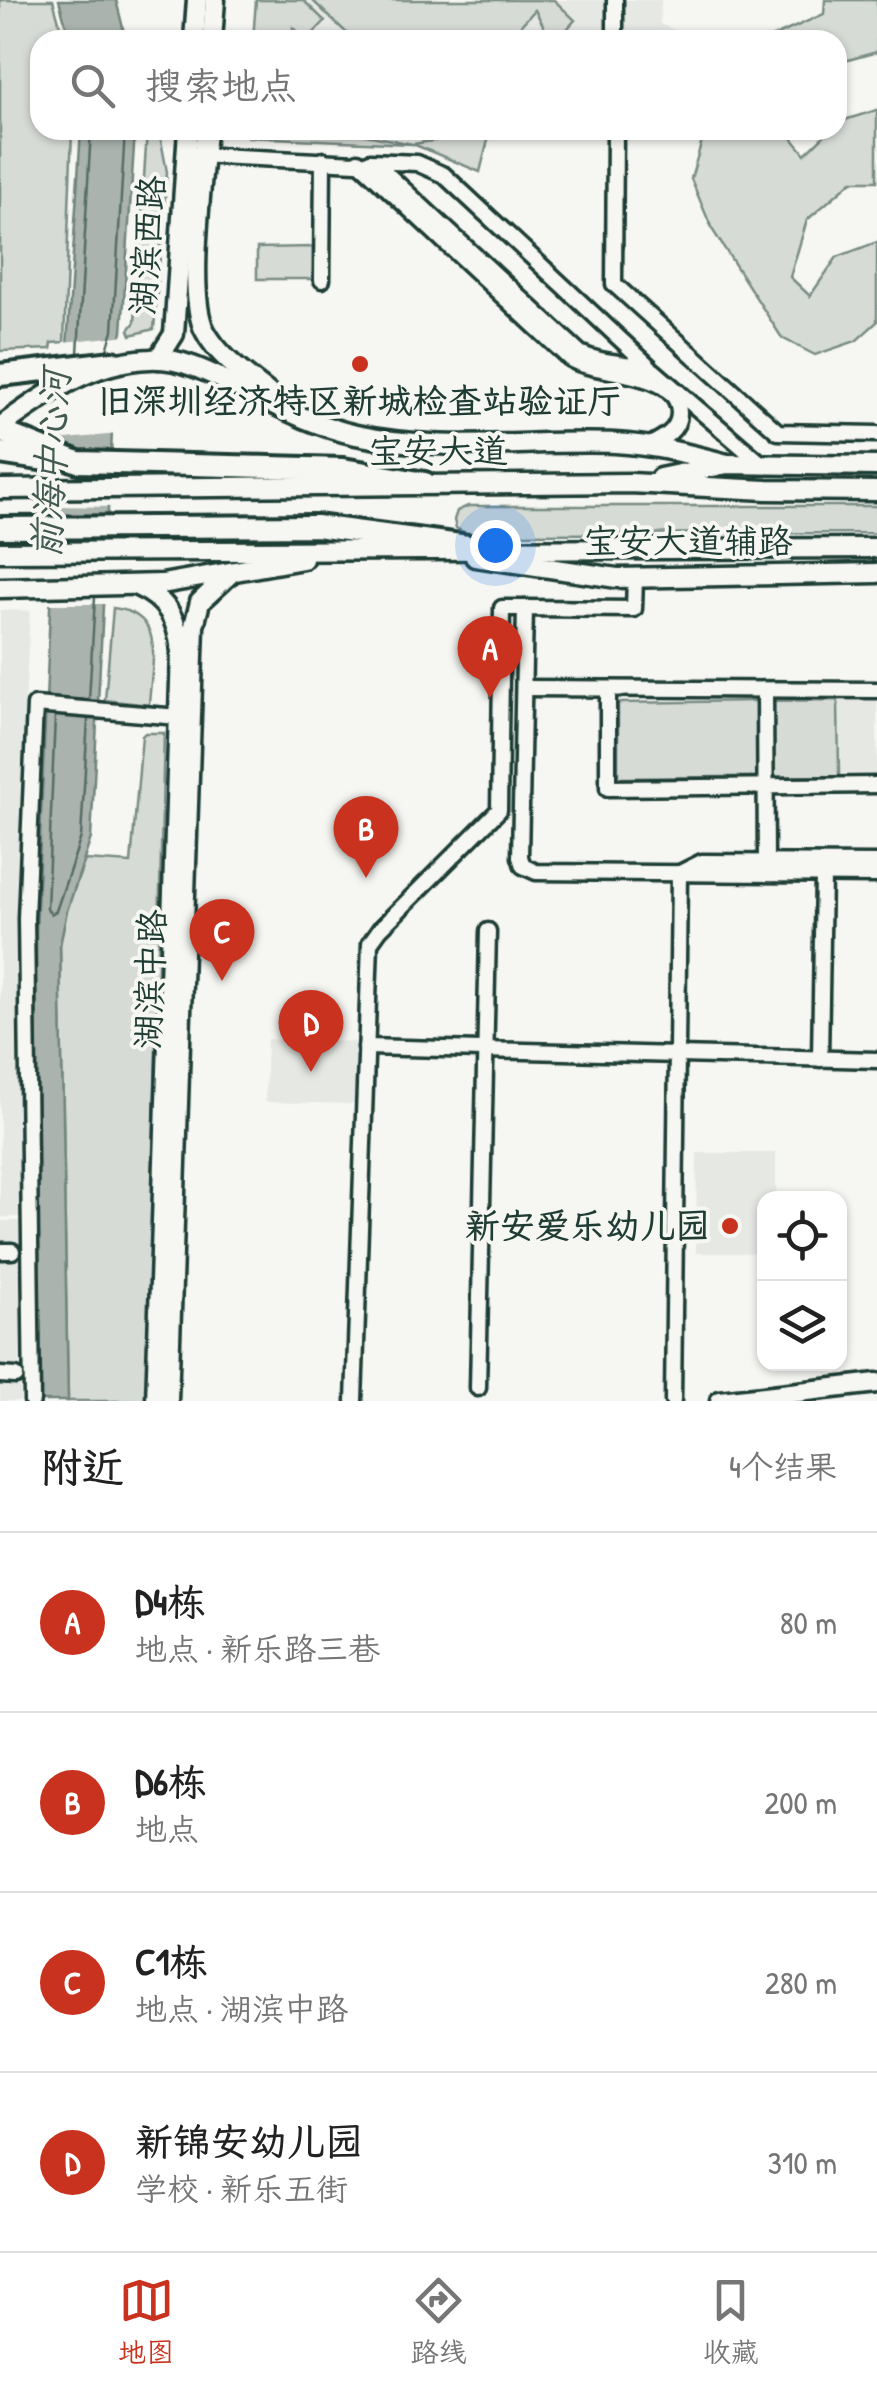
<!DOCTYPE html>
<html lang="zh">
<meta charset="utf-8">
<style>
:root{--surface:#fff;--page:#f2f2f2;--text:#222;--muted:#767676;--line:#e0e0e0;--accent:#c8321e}
body{margin:0;font-family:"Patrick Hand","LXGW WenKai TC",sans-serif;background:var(--page);color:var(--text)}
.controls{position:absolute;right:30px;bottom:30px;display:grid;overflow:hidden;border-radius:20px;box-shadow:0 2px 8px #0004}
.controls button{width:90px;height:90px;display:grid;place-items:center;padding:0;border:0;border-bottom:2px solid var(--line);background:var(--surface);color:var(--text);font:50px sans-serif}
.you{position:absolute;left:495px;top:545px;width:35px;height:35px;margin:-25px;border:8px solid #fff;border-radius:50%;background:#1a73e8;box-shadow:0 0 0 15px #1a73e833}
.badge{display:grid;place-items:center;width:65px;height:65px;border-radius:50%;background:var(--accent);color:#fff;font-size:32px;font-weight:700}
.pin{position:absolute;translate:-50% -82px;filter:drop-shadow(0 2px 5px #0008)}
.pin::after{content:'';position:absolute;top:52px;width:35px;height:30px;background:inherit;clip-path:polygon(0 0,100% 0,50% 100%)}
.list{margin:0;padding:0;list-style:none}
h2{display:flex;justify-content:space-between;align-items:center;height:130px;margin:0;padding:0 40px;font-size:42px}
h2 small{font-size:32px;font-weight:400;color:var(--muted)}
.list li{display:grid;grid-template-columns:65px 1fr auto;gap:30px;align-items:center;box-sizing:border-box;height:180px;padding:0 40px;border-top:2px solid var(--line)}
.list b{display:block;font-size:38px;white-space:nowrap}
.list p{margin:0;font-size:32px;white-space:nowrap;color:var(--muted)}
.list em{font-size:32px;font-style:normal;color:var(--muted)}
.icon{flex:none;width:55px;height:55px;fill:none;stroke:currentColor;stroke-width:2;stroke-linecap:round;stroke-linejoin:round}
.map{position:relative;flex:none;width:877px;height:1401px;overflow:hidden}
.search{position:absolute;background:var(--surface);box-shadow:0 2px 8px #0004;left:30px;right:30px;top:30px;height:110px;display:flex;align-items:center;gap:25px;box-sizing:border-box;padding:0 35px;border-radius:30px;color:var(--muted);font-size:38px}
.sheet{height:850px;background:var(--surface)}
nav{display:flex;justify-content:space-around;align-items:center;box-sizing:border-box;height:140px;border-top:2px solid var(--line);background:var(--surface);font-size:28px;color:var(--muted)}
nav a{display:grid;justify-items:center;gap:5px}
nav .on{color:var(--accent)}
.map>svg:first-child{display:block}
</style>
<div class="map">
<svg width="877" height="1401" viewBox="0 0 877 1401">
<rect width="100%" height="100%" fill="#f6f6f2"/>
<filter id="ink" filterUnits="userSpaceOnUse"><feTurbulence type="fractalNoise" baseFrequency=".01" numOctaves="2"/><feDisplacementMap in="SourceGraphic" scale="20" xChannelSelector="R" yChannelSelector="G"/><feConvolveMatrix kernelMatrix="1 2 1 2 8 2 1 2 1" color-interpolation-filters="sRGB"/></filter>
<g filter="url(#ink)">
<g fill="#e6e8e4">
<path d="M294,0H607V40H291Z"/>
<path d="M623,0H661L660,24L699,40H622Z"/>
<path d="M0,610L30,611L19,816L20,1217H0Z"/>
<path d="M838,700H877V776H839Z"/>
<path d="M267,1039L357,1042L356,1104L265,1102Z"/>
<path d="M697,1153H776V1198H764V1253H696Z"/>
<rect x="0" y="1221" width="20" height="180"/>
</g>
<g fill="#d6dbd6" stroke="#7a8c85" stroke-width="2.5">
<path d="M0,0H53L63,36L64,40H40V130H72L64,342L52,343L51,349L0,351Z"/>
<path d="M256,0H303L325,21L307,40L293,27L291,40H253Z"/>
<path d="M312,0H554L575,20L562,35V40H545L543,25L535,10L507,40H354Z"/>
<path d="M825,0H877V52L837,63V40H766L824,14Z"/>
<path d="M877,110V181H852L807,220L790,277L810,296L837,257L877,242V322L856,341L815,355L782,338L712,229L691,179L705,130H793L792,138L805,154L830,130H837L838,122Z"/>
<path d="M147,130H159L167,172L154,329L131,335L129,330L135,322Z"/>
<path d="M248,130H340L413,144L490,132L480,172L413,144L248,137Z"/>
<path d="M313,247V279H257V248Z"/>
<path d="M468,506H877V533L467,534L456,528L454,520L457,511Z"/>
<path d="M113,608C168,614 151,664 149,705L105,700Z"/>
<path d="M838,700L839,776L618,778V703Z"/>
<path d="M145,733H164L147,1401H68L60,945L66,911L85,860L131,863L142,736Z"/>
</g>
<g fill="#aab3ae" stroke="#72847d" stroke-width="2.5">
<path d="M59,0H116L126,40H70Z"/>
<path d="M81,130H134V146L122,332L116,355L91,838L67,911L60,945L68,1401H39L36,931L50,609Z"/>
</g>
<g fill="#f6f6f2">
<path d="M127,335L121,356L118,434L57,440L64,342Z"/>
<path d="M57,444L117,454L114,507L52,506Z"/>
<path d="M50,535H113L110,604H46Z"/>
</g>
<g fill="none" stroke-linecap="round" stroke-linejoin="round">
<g stroke="#576c65" stroke-width="2.5">
<path d="M107,350L113,330L125,130"/>
<path d="M78,353L91,130"/>
<path d="M89,700L95,597"/>
<path d="M55,716L47,909L51,914L56,911L81,837L88,719"/>
</g>
<defs>
<g id="minor">
<path d="M615,40V0"/>
<path d="M615,130L614,284L778,432L877,434"/>
<path d="M197,155L376,164L580,353C604,365 630,361 654,371L763,465"/>
<path d="M358,161L570,359C596,376 679,369 679,413C679,431 662,439 648,446"/>
<path d="M370,161L417,163L444,175L650,367"/>
<path d="M322,280L323,160"/>
<path d="M635,578L634,609L525,608L520,857L523,866L536,872L877,875"/>
<path d="M524,688L877,690"/>
<path d="M608,689V788L877,785"/>
<path d="M765,690L766,862"/>
<path d="M680,873L702,862L877,863"/>
<path d="M366,1047L877,1060"/>
<path d="M820,1059L823,875"/>
<path d="M0,1251H12"/>
<path d="M0,1375L16,1376"/>
<path d="M478,1388L488,931"/>
<path d="M32,1401L26,918L35,705L179,717"/>
<path d="M354,1401L370,943L380,929L499,810L502,608H525"/>
<path d="M673,1401L679,874"/>
</g>
<g id="major">
<path d="M194,40L197,0"/>
<path d="M212,40L215,0"/>
<path d="M206,130C203,174 186,297 205,331C219,358 249,377 272,396"/>
<path d="M158,359L174,334L188,130"/>
<path d="M0,427C46,394 91,361 150,359C185,357 219,378 250,393C283,409 319,427 356,435C441,453 529,440 615,443C653,445 690,454 727,464"/>
<path d="M660,478L727,464L877,466"/>
<path d="M0,489L630,483L766,490L877,491"/>
<path d="M0,552L877,548"/>
<path d="M475,557L617,578L877,573"/>
<path d="M137,586C167,599 178,620 181,652L156,1401"/>
<path d="M0,588L162,584L303,559"/>
<path d="M168,1401L194,626L200,602L230,574"/>
<path d="M720,1401L877,1383"/>
</g>
<g id="highway">
<path d="M0,375L113,362"/>
<path d="M0,431L78,462L343,469L425,483"/>
<path d="M0,453L46,460"/>
<path d="M0,528L316,526L483,548"/>
</g>
</defs>
<use href="#minor" stroke="#1f3d34" stroke-width="21"/>
<use href="#major" stroke="#1f3d34" stroke-width="25"/>
<use href="#highway" stroke="#1f3d34" stroke-width="28"/>
<use href="#minor" stroke="#f6f6f2" stroke-width="14"/>
<use href="#major" stroke="#f6f6f2" stroke-width="18"/>
<use href="#highway" stroke="#f6f6f2" stroke-width="20"/>
</g>
</g>
<g fill="#c8321e" stroke="#f6f6f2" stroke-width="4">
<circle cx="360" cy="364" r="10"/>
<circle cx="730" cy="1226" r="10"/>
</g>
<g text-anchor="middle" stroke-width="8" stroke-linejoin="round" paint-order="stroke">
<g font-size="35" fill="#1f3d34" stroke="#f6f6f2">
<text transform="translate(147 245) rotate(-86)" y="12">湖滨西路</text>
<text x="438" y="463">宝安大道</text>
<text x="688" y="553">宝安大道辅路</text>
<text transform="translate(150 979) rotate(-88)" y="12">湖滨中路</text>
</g>
<g font-size="35" font-weight="bold" fill="#1f3d34" stroke="#f6f6f2">
<text x="360" y="413">旧深圳经济特区新城检查站验证厅</text>
<text x="710" y="1238" text-anchor="end">新安爱乐幼儿园</text>
</g>
<g font-size="38" font-style="italic" fill="#425a52" stroke="#f6f6f2">
<text transform="translate(51 464) rotate(-87)" y="13">前海中心河</text>
</g>
</g>
</svg>
<div class="controls">
<button><svg class="icon" aria-label="locate" viewBox="0 0 24 24"><circle cx="12" cy="12" r="6"/><path d="M12 2v4M12 18v4M2 12h4M18 12h4"/></svg></button>
<button><svg class="icon" aria-label="layers" viewBox="0 0 24 24"><path d="M12 4l9 5-9 5-9-5zM3 14l9 5 9-5"/></svg></button>
</div>
<div class="you"></div>
<div class="pin badge" style="left:490px;top:698px">A</div>
<div class="pin badge" style="left:366px;top:878px">B</div>
<div class="pin badge" style="left:222px;top:981px">C</div>
<div class="pin badge" style="left:311px;top:1072px">D</div>
<div class="search"><svg class="icon" aria-label="search" viewBox="0 0 24 24"><circle cx="10" cy="10" r="6"/><path d="M15 15l6 6"/></svg>搜索地点</div>
</div>
<section class="sheet">
<h2>附近<small>4个结果</small></h2>
<ul class="list">
<li><span class="badge">A</span><div><b>D4栋</b><p>地点 · 新乐路三巷</p></div><em>80 m</em></li>
<li><span class="badge">B</span><div><b>D6栋</b><p>地点</p></div><em>200 m</em></li>
<li><span class="badge">C</span><div><b>C1栋</b><p>地点 · 湖滨中路</p></div><em>280 m</em></li>
<li><span class="badge">D</span><div><b>新锦安幼儿园</b><p>学校 · 新乐五街</p></div><em>310 m</em></li>
</ul>
</section>
<nav>
<a class="on"><svg class="icon" aria-label="map" viewBox="0 0 24 24"><path d="M3 6l6-2 6 2 6-2v14l-6 2-6-2-6 2zM9 4v14M15 6v14"/></svg>地图</a>
<a><svg class="icon" aria-label="directions" viewBox="0 0 24 24"><path d="M12 3l9 9-9 9-9-9zM9 14v-3h6M13 9l2 2-2 2"/></svg>路线</a>
<a><svg class="icon" aria-label="saved" viewBox="0 0 24 24"><path d="M7 4h10v16l-5-4-5 4z"/></svg>收藏</a>
</nav>
